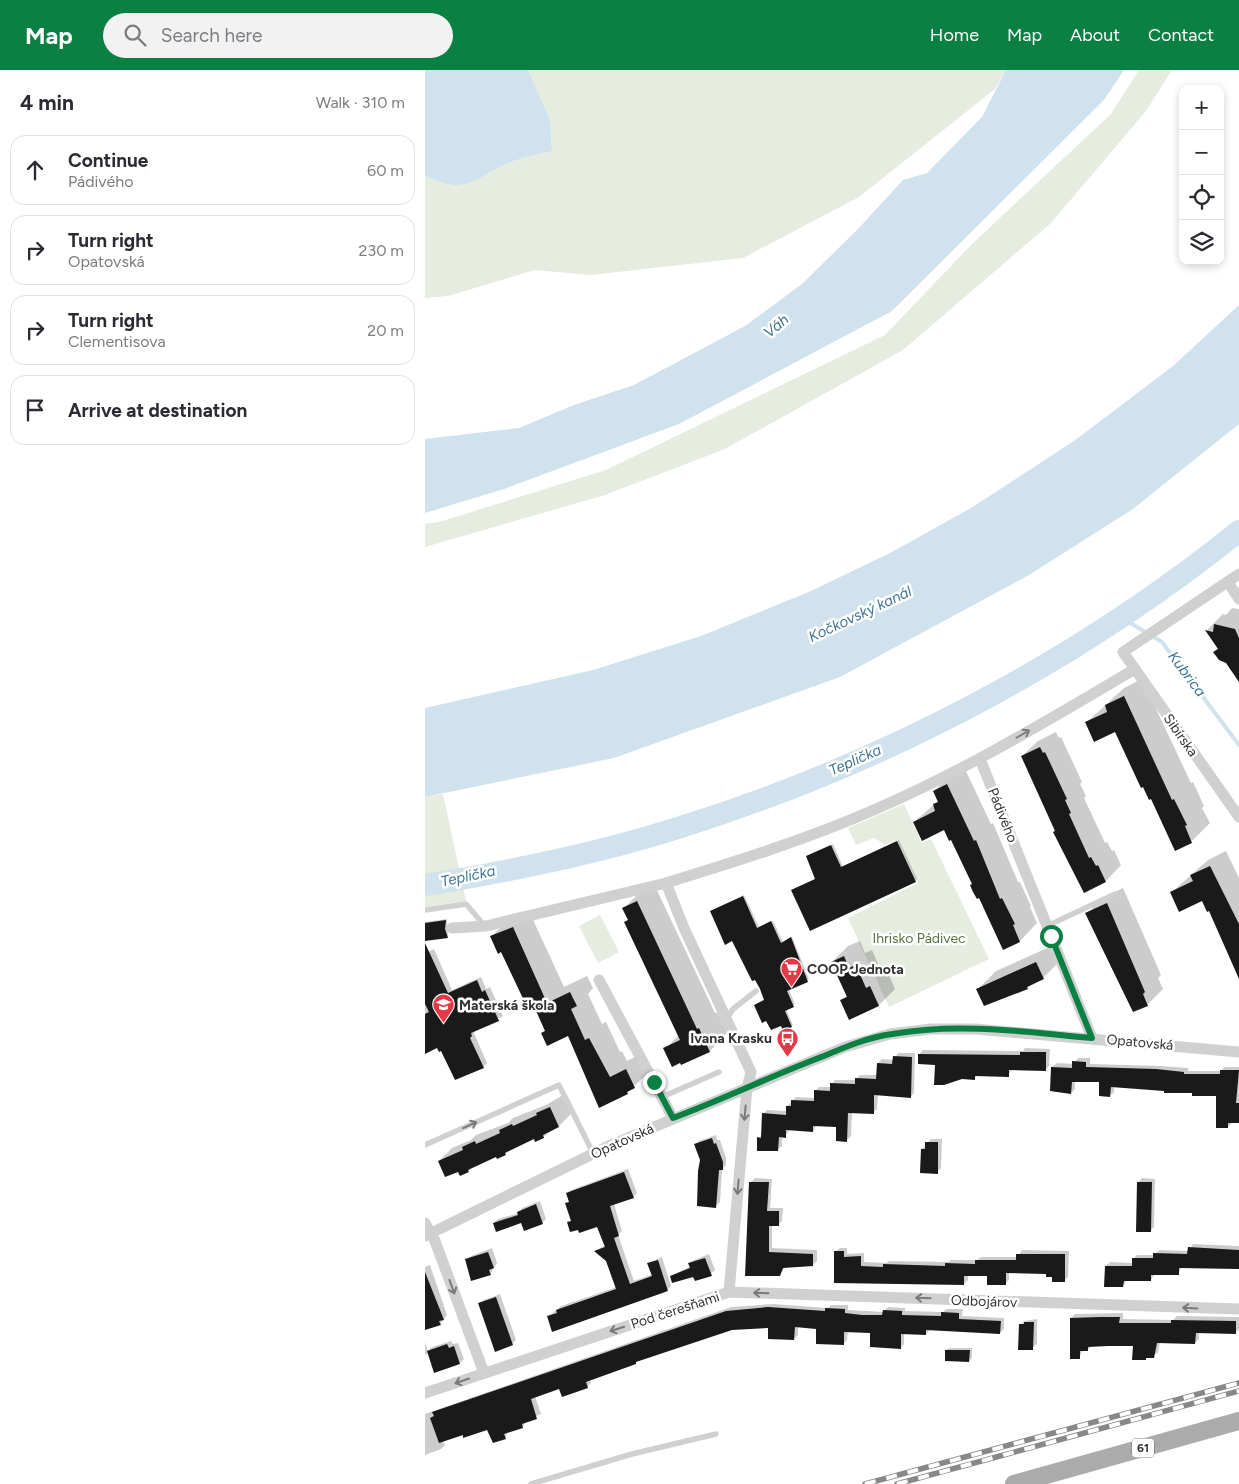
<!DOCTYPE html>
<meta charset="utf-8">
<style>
:root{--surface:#fff;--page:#f2f2f3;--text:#2b2b33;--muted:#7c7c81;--line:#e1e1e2;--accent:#0b8043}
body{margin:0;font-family:Figtree,sans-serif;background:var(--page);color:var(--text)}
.controls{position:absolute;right:15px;top:15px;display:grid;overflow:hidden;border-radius:10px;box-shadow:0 2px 8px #0003}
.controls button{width:45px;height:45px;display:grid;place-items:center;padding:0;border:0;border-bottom:1px solid var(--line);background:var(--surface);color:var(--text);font:25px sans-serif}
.stop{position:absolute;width:15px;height:15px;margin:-11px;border:4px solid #0b8043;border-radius:50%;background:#fff}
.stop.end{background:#0b8043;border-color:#fff;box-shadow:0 1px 5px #0008}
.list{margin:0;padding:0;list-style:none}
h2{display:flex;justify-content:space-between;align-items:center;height:65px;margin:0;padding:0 20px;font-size:21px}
h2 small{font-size:16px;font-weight:400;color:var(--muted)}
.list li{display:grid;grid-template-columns:32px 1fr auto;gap:15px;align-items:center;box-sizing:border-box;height:70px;margin:0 10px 10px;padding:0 10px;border:1px solid var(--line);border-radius:15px}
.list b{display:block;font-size:19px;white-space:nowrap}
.list p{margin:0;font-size:16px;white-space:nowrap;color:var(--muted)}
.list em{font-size:16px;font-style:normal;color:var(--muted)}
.icon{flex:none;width:28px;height:28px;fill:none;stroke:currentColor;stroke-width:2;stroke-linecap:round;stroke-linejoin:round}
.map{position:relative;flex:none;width:814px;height:1414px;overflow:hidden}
header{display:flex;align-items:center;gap:30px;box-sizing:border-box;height:70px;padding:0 25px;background:var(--accent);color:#fff}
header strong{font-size:24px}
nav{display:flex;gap:28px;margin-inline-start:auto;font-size:18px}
.search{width:350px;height:45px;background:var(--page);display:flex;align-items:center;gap:12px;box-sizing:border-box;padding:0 18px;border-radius:28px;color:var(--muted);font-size:19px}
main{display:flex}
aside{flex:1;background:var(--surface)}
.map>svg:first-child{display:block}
</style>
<header>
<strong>Map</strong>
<div class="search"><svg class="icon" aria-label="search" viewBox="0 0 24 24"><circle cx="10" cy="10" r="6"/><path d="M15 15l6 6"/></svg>Search here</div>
<nav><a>Home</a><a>Map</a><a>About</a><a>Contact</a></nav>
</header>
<main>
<aside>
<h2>4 min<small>Walk · 310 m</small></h2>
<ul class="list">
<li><svg class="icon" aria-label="ahead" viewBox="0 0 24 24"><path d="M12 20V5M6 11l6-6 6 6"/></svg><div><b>Continue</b><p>Pádivého</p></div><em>60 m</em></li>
<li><svg class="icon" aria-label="right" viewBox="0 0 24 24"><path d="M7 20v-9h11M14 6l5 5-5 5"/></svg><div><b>Turn right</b><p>Opatovská</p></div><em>230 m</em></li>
<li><svg class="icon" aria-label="right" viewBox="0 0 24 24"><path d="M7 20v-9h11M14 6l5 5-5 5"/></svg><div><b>Turn right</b><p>Clementisova</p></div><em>20 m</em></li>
<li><svg class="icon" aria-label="arrive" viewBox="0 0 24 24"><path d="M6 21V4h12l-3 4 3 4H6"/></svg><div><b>Arrive at destination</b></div></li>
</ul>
</aside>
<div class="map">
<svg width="814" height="1414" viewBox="0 0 814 1414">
<rect width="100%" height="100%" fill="#fff"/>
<g fill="#e6ecdf">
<path d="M103,0H581L570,19L434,127L318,188L166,205L110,200L23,226L0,228V106C45,128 51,105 89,91C101,86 115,84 127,81L125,49Z"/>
<path d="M714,0H747L721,41L626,153L478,280L300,379L180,425L0,477V454L14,452L181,400L460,265L547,174L686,44Z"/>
<path d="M18,724L41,831L0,837V727Z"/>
<path d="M479,734L497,773L506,769L564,889L464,937L423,848L493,813L473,770L461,775L449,768L431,775L423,758Z"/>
<path d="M175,845L194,882L173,893L154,856Z"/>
</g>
<g fill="#cfe2ee">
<path d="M0,0H103L125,49L127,81C115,84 102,86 89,91C51,105 45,128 0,106Z"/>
<path d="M581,0H699L679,30L467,241L254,354L79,419L0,443V369L94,358L149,335L209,315L320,256L377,214L433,159L478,110L502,103L557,47Z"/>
<path d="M814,235V354L708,439L604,505L415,607L189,688L0,727V638L168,600L276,566L386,521L467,482L546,438L649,371L748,296Z"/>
</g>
<g fill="#0003">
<path d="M807,538L814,539V612L802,592L790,582L794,578L782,560L798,544L801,545Z"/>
<path d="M717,609L766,713L768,712L779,736L777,738L785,753L767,771L750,779L726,727L690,660L661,653L699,618Z"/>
<path d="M631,662L634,668L636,667L657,712L655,714L661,726L659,728L680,773L682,772L687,781L689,780L696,795L681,811L660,821L597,686L613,671Z"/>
<path d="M539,697L566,754L568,753L593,812H595L606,836L605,837L612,853L595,871L578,878L527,768L520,758L489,752L513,731L509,721L526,704Z"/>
<path d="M474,770L492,809L490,811L392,808L384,785L408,774L418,797Z"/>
<path d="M801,781L814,808V907L785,839L778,830L747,822L783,790Z"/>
<path d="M229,814L290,943L292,942L302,963L285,981L247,995L240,979L254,965L201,852L204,849L199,838L216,821Z"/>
<path d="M698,818L736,905L733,908L738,919L722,935L662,844L677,828Z"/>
<path d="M319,825L334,857L348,851L358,872L367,867L384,909L364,920L370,934L361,939L368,955L366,956L356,954L330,935L340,929L336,918L308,869L286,841Z"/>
<path d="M104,841L139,917L162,906L168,918L163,924L177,954L181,952L195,982L197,981L202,991L218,983L226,1000L202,1023L175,1036L143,965L118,963L121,960L108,932L66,867L83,850Z"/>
<path d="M22,849L23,867L0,870V852Z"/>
<path d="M435,871L440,883L447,880L457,903L462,901L470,919L454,935L425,948L417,930L422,925L407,892L423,876Z"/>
<path d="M629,875L636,890L618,908L602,918L553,919L571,901Z"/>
<path d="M9,879L27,920L56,907L61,919L65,917L78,946L50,960L49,963L62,993L58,997L13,977L0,983V883Z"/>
<path d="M600,978L625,979L624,996L620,1000L587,999L583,1006L553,1005L549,1009L494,984L498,980L598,981Z"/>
<path d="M473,983H490L489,1023L485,1027L453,1024L452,1039L448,1043L427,1042L426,1066L422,1070L413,1056L392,1055L388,1061L365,1059L360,1067L357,1066V1076L352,1080L334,1068L337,1064L338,1044L342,1040L362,1041V1036L371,1027L390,1028V1021L394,1017H406L410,1010H431L435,1005H452L453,993L457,989L469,990Z"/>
<path d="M653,988H665V994L736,996L763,998V1001H796L800,997H814V1052L807,1053L803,1057L793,1024L689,1016V1022L685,1026L676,1011H650V1019L646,1023L627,997L632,993L649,994Z"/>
<path d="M138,1025L146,1044L134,1056L118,1067H109L86,1078L80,1084L72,1085L48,1096L43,1101L33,1100L14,1091L27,1078L46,1070L51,1065L83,1053L88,1048L121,1035Z"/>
<path d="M291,1065L292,1070H295L301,1088V1095L297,1099L295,1132L291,1136L271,1075L274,1071Z"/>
<path d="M506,1069H517L516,1098L512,1102L497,1079Z"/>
<path d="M203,1099L212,1123L208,1127L189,1134L197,1161L193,1165L209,1211L228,1204L224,1193L237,1187L246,1216L242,1220L123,1247L136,1236L192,1217L182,1190L171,1181L180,1175L173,1155L144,1153L147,1149L142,1134L145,1131L142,1124L146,1120Z"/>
<path d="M330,1108L347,1109L345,1138H358L357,1151L353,1155H347V1178L392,1180V1191L388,1195L360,1197L355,1205H321L326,1112Z"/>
<path d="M717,1108L730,1109L729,1157L725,1161L713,1113Z"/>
<path d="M115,1131L121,1149L117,1153H69L73,1149L94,1143L97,1138Z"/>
<path d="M768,1174L814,1176V1198L757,1197L753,1204L730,1203L726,1210H702L698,1216L681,1196L685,1192L708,1193V1189L712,1185H729L734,1180L764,1181Z"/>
<path d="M67,1178L72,1193L65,1204L42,1190L46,1186Z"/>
<path d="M415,1178H422V1184L439,1183V1192L461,1193L464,1191L523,1192L526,1190H552L556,1187H593L597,1180L644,1181L643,1207L639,1211L623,1203L584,1202V1210L580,1214L563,1205H543V1210L539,1214L410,1212V1182Z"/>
<path d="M284,1184L290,1200L286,1204L246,1206L266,1196L265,1194L269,1190Z"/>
<path d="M5,1195L22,1245L15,1254L0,1259V1197Z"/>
<path d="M75,1224L91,1270L87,1274L55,1234L59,1230Z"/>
<path d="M348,1234L403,1238L406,1235H423V1240L442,1241L458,1242L463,1237L480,1238V1241L518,1242L521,1239H538L537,1246L579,1248V1259L575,1263L505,1260L501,1264L479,1263V1274L475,1278L447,1262L423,1261L422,1270L418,1274L392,1257L373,1256V1265L369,1269L344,1257L306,1259L214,1290L165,1310L166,1313L162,1317H134L110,1326L116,1344L101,1351L98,1357L83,1362L80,1368L63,1358L18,1371L20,1375L16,1379L0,1385V1344L306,1237Z"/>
<path d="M698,1243V1249L748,1250L752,1246L814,1247V1259L810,1263L774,1262V1269L770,1273L735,1272L733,1283L720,1289L709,1275L667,1276L662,1280H658L654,1288L646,1248L650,1244Z"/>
<path d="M612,1249V1274L607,1278L595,1255L599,1251Z"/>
<path d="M26,1271L28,1274L33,1273L39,1289L35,1293L10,1301L4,1282L0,1285V1272L3,1281L7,1277Z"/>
<path d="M524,1278H547V1288L544,1291L521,1280Z"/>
</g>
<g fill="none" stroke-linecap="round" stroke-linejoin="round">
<path stroke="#cfe2ee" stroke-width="4" d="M697,548L737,572L814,675"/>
<path stroke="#cfe2ee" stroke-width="22" d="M0,815C87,801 176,783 259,756C459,693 651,592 814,461"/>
</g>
<g fill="#1a1a1a">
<path d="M789,554L810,559L814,568V612L801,593L794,590L788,582L793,579L780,560L788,562Z"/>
<path d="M699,626L747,730L749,729L762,755L760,756L767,773L750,781L726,729L724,730L718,717L716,718L690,662L669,672L660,652L682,642L680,635Z"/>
<path d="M615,677L618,683L620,682L642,729L640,730L646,743L644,744L664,788L666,787L671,796L673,795L681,812L659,823L628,762L630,761L596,686Z"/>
<path d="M522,714L549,771L551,770L575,829L577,828L590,854L588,855L595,872L578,880L554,828L552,829L548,822L545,815L547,814L526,770L524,771L519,760L497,771L488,752L510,741L508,734L513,732L508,721Z"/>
<path d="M472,771L491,812L385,861L366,820L390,809L381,786L406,775L416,797Z"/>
<path d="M785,796L814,854V909L784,841L782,842L777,831L754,842L745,822L768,811L765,805Z"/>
<path d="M318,826L332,858L346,851L356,873L366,867L383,912L362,921L369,937L360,941L367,957L358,961L356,956L346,960L341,951L337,953L329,935L339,930L335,919L330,910L327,911L307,871L300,875L285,841Z"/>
<path d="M212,831L272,959L274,958L285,982L256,995L255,993L247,997L238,978L255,970L199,852L203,850L197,838Z"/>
<path d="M682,833L720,922L718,924L723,936L708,942L660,843Z"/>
<path d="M21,850L20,859L23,868L0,871V853Z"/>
<path d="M88,857L122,933L145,922L152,936L146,939L160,970L164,968L185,1007L201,999L210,1018L202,1022L203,1024L174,1038L143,966L122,976L116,963L120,961L108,934L102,937L76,882L73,884L65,866Z"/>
<path d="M0,873L23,923L52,910L57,922L60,920L74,951L46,963L47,966L45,968L59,998L30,1010L16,981L14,982L12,978L0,984V944L4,942L0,934Z"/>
<path d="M419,886L424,898L431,895L441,918L445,916L454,936L424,950L415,930L422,927L406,892Z"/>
<path d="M611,892L619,909L602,917L603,919L559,936L551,919Z"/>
<path d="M595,982H621V1001L584,1000V1007L550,1006V1010L537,1009L519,1015H509L510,995L493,994V984L595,985Z"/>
<path d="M468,986L487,987L486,1028L449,1025V1044L423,1043L422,1072L411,1071V1057L388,1056V1062L361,1060V1068L354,1067L353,1081H332V1067L336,1068L337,1043L361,1045V1036H366V1030L389,1031V1020L405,1021V1013L430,1014V1008L451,1009L452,993L467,994Z"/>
<path d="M647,991L661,992V997L731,999L759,1002V1004H795V1000H814L811,1033H814V1053H803V1058H791V1026H767V1023H739V1021L686,1017L685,1027L674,1026V1012H647L646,1024L625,1021L626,997L647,998Z"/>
<path d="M125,1037L134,1057L118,1065L119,1068L110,1072L109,1069L80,1083L81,1085L72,1089L71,1087L43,1100L44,1102L35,1106L33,1102L20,1107L13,1091L38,1080L37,1077L50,1071L51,1074L75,1063L74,1060L87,1054L88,1056L112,1045L111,1043Z"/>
<path d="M287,1068L289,1074L291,1073L298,1092V1100H294L291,1138L272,1136L273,1101L275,1090L269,1074Z"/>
<path d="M500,1072H513V1104L495,1103L496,1079H500Z"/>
<path d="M199,1102L209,1128L185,1136L194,1166L189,1168L205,1214L227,1206L222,1193L233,1190L243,1221L127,1262L122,1246L132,1243L131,1240L191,1219L181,1191L169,1181L180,1177L172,1157L154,1163L153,1160L145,1162L142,1152L146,1151L140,1133L144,1132L141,1123Z"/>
<path d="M324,1112H344L342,1141H354V1156H344V1182L388,1184V1196L358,1198L355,1206H320Z"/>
<path d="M712,1112H727L726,1162H711Z"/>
<path d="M111,1134L118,1154L99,1161L96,1153L71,1162L68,1153L93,1145L92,1142Z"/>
<path d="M763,1177L814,1180V1199L754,1198V1205H726V1211H699L698,1217H679L680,1196H707V1188H728V1183L762,1184Z"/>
<path d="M409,1181H419V1187L436,1186V1196L458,1197V1194L520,1196V1193L550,1194V1190H591V1184H640V1212H627V1207H621V1204L581,1203V1215H562V1206H539V1215L409,1213Z"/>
<path d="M63,1182L69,1198L64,1200L66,1205L46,1211L40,1189Z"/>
<path d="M280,1188L287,1206L270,1211L268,1207L247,1213L245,1206L265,1198L263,1193Z"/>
<path d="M0,1202L19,1250L14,1251L16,1255L0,1260Z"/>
<path d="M71,1227L88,1275L70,1282L53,1233Z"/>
<path d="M343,1237L400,1241V1238L420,1239V1243L437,1245H457L458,1240L477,1241V1245L516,1246V1242L534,1243V1249L576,1251L575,1264L501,1260V1265L476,1264V1279L445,1277V1263L419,1262V1275L391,1274V1259L370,1257L369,1270L343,1269V1258L307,1260L211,1292V1294L161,1312L163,1318L137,1327L134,1319L106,1329L112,1349L97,1354L98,1358L79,1364L81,1369L68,1373L62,1360L38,1368V1365L14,1373L5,1348L9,1346L7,1342L301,1241Z"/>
<path d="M675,1247H695L694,1253H746V1250L811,1251V1264L771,1263L770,1274L732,1273L729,1288H721V1290H707L708,1276H683L663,1277V1281H655V1289H645V1248Z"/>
<path d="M599,1252H609L608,1280H593L594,1254H599Z"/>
<path d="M22,1274L24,1278L29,1276L35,1294L9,1303L2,1281Z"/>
<path d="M520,1280H545L544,1292L520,1291Z"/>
</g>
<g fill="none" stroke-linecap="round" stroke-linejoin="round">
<g stroke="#d0d0d0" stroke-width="5.5">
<path d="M0,840L41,834L59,855"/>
<path d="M622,856L690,824"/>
<path d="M301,950L308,939L331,921"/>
<path d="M237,1027L294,1002"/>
<path d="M0,1075L134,1015L168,1083"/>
<path d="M106,1414L207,1384L291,1364"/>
</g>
<g stroke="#d0d0d0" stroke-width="11">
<path d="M814,504L698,582L814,747"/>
<path d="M803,512L814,529"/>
<path d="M555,689L667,968"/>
<path d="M27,858L61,856L241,813"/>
<path d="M174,910L248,1048"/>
<path d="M0,1153L10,1171L59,1303"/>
<path d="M0,1166L186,1075L420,977L465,964L506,959H550L814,982"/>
<path d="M304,1222L322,1018L326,1002L259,858L241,813C312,791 383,769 451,739C541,700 625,649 710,599"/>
<path d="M0,1323L304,1222L814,1239"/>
</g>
<path stroke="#ababab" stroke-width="18" d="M589,1414L814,1351"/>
<defs>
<g id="rail">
<path d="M440,1414L814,1313"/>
<path d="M472,1414L814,1321"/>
</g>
</defs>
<use href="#rail" stroke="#888" stroke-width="5.5"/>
<use href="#rail" stroke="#fff" stroke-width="4" stroke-dasharray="11" stroke-linecap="butt"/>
</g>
<defs><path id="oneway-shaft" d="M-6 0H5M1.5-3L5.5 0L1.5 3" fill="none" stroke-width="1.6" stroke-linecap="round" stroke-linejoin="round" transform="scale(1.25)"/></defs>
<g stroke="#7a7a7a">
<use href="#oneway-shaft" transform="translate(598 664) rotate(-30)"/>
<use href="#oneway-shaft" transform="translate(320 1043) rotate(95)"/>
<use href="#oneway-shaft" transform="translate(45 1055) rotate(-24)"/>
<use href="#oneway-shaft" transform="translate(313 1117) rotate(95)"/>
<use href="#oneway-shaft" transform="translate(27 1217) rotate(70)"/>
<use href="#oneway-shaft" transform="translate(336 1223) rotate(-178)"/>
<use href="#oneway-shaft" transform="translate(498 1228) rotate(-178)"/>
<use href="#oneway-shaft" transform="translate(765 1238) rotate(-177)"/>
<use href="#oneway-shaft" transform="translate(192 1259) rotate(162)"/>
<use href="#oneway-shaft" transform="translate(37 1311) rotate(161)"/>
</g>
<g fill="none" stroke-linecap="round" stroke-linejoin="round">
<path stroke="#0b8043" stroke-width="6" d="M229,1012L248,1048C299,1029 348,1005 399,986C420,977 444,967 467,964C533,952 601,962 667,968L626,866"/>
</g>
<defs>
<symbol id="supermarket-pin" viewBox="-11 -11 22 30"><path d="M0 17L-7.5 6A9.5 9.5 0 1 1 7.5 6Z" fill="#e63946" stroke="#fff"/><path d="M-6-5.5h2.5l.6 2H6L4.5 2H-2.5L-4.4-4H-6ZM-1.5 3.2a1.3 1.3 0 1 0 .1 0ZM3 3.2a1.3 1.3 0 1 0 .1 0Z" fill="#fff"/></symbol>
<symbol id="school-pin" viewBox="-11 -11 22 30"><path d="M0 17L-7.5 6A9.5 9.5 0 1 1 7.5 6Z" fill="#e63946" stroke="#fff"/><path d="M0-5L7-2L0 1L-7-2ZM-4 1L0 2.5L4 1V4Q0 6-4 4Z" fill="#fff"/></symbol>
<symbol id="bus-pin" viewBox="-11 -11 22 30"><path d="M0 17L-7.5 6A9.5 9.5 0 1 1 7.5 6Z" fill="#e63946" stroke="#fff"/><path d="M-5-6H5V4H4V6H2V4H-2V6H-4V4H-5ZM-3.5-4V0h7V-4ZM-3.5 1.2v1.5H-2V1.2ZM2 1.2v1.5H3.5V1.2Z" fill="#fff"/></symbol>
</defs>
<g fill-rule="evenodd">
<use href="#supermarket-pin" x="354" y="886" width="25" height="34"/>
<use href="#school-pin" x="6" y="922" width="25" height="34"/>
<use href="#bus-pin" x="350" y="956" width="25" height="34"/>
</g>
<g text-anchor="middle" stroke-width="5" stroke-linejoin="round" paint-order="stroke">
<rect fill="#fff" stroke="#707070" stroke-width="1" x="707" y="1368.5" width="22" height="19" rx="4"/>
<g font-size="12" font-weight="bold" fill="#333">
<text x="718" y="1382">61</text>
</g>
<g font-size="14" fill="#333" stroke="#fff">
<text transform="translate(756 665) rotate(55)" y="5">Sibírska</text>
<text transform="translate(578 745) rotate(68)" y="5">Pádivého</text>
<text transform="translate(715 972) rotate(5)" y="5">Opatovská</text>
<text transform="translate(197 1071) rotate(-24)" y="5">Opatovská</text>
<text transform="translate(559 1231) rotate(2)" y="5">Odbojárov</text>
<text transform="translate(250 1240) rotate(-18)" y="5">Pod čerešňami</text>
</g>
<g font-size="14" fill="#56703f" stroke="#fff">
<text x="494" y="873">Ihrisko Pádivec</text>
</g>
<g font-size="14" font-weight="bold" fill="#333" stroke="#fff" text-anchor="start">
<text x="382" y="904">COOP Jednota</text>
<text x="34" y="940">Materská škola</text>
<text x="347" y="973" text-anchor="end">Ivana Krasku</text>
</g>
<g font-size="15" font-style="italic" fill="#3f7597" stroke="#fff">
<text transform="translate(351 256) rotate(-40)" y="5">Váh</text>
<text transform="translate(435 544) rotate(-25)" y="5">Kočkovský kanál</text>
<text transform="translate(762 604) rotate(53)" y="5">Kubrica</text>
<text transform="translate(430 690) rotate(-24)" y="5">Teplička</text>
<text transform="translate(43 806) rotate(-12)" y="5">Teplička</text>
</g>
</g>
</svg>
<div class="controls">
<button>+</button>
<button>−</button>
<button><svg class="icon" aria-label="locate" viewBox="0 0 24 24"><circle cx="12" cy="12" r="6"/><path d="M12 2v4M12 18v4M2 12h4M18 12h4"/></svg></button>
<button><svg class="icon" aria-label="layers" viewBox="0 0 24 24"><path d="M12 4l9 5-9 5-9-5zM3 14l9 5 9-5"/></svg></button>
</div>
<div class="stop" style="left:626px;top:866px"></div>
<div class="stop end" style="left:229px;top:1012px"></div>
</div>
</main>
